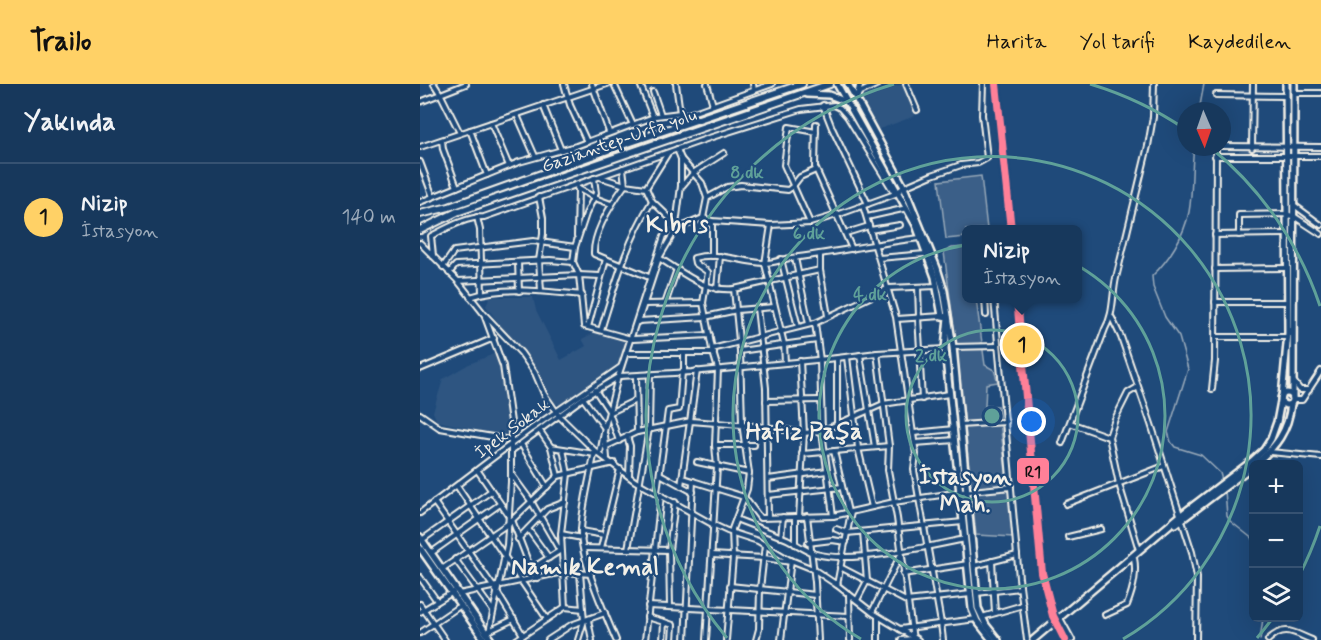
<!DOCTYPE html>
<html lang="tr">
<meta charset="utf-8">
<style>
:root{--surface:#17385c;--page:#203f62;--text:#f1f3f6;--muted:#9eacbb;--line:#365272;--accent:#ffd166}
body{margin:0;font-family:Mynerve,sans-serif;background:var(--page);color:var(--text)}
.controls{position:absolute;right:18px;bottom:18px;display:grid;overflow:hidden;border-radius:9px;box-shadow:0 6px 24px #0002}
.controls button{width:54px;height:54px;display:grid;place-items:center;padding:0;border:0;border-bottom:2px solid var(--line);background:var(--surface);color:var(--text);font:30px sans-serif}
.compass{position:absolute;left:757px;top:18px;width:54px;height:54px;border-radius:50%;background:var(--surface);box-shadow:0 6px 24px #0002;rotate:178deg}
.you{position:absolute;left:612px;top:338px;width:21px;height:21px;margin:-15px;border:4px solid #fff;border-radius:50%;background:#1a73e8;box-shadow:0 0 0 9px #1a73e833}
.badge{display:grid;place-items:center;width:39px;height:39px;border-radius:50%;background:var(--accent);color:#111;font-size:20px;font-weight:700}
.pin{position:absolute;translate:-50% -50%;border:3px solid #fff;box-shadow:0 2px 6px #0006}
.popup{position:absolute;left:542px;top:141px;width:120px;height:78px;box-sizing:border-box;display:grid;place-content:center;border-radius:9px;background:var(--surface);filter:drop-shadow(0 2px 4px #0005);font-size:20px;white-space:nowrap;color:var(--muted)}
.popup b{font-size:22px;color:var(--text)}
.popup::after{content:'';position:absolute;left:50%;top:100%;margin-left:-12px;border:12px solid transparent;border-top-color:var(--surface)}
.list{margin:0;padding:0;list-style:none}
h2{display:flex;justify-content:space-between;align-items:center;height:78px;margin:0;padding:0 24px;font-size:26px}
h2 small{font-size:20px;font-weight:400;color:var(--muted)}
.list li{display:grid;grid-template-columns:39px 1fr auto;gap:18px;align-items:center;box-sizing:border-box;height:108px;padding:0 24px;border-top:2px solid var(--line)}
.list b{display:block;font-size:22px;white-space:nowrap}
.list p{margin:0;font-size:20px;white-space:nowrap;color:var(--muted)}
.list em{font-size:20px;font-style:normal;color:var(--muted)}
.icon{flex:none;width:33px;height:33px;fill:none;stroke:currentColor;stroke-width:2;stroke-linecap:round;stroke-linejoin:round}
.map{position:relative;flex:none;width:901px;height:556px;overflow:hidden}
header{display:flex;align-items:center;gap:36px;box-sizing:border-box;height:84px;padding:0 30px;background:var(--accent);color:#111}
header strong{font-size:28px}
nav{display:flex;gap:33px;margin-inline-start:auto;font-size:21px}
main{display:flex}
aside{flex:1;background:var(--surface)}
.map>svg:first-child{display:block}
</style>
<header>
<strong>Trailo</strong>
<nav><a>Harita</a><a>Yol tarifi</a><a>Kaydedilen</a></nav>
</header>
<main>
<aside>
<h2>Yakında<small></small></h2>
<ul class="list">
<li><span class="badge">1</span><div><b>Nizip</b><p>İstasyon</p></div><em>140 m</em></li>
</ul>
</aside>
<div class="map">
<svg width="901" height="556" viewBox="0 0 901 556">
<rect width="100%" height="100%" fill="#1f4a7a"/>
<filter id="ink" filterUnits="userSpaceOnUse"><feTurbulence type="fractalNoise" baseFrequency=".0167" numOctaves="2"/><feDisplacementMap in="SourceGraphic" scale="12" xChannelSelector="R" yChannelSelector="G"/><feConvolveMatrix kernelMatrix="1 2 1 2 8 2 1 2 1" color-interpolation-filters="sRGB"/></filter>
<g filter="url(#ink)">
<g fill="#2d5581">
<path d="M483,0L495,32L457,46L446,26L441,11Z"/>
<path d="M70,213H113L116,226L141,276L166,262L162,255L174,249L204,256L206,263L199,281L145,320H134L130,317L113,285L66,222Z"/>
<path d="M76,269L84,305L88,353L17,337L13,328L23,295L49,280Z"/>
</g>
<g fill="#3a5f88" stroke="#97a8b8" stroke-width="1.5">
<path d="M561,92L567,145L546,146V153L526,155L519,97Z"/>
<path d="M546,163V214L556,215L565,281L574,286L578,298L566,300L565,322H578L594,453L556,451L537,267L524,168L532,164Z"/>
</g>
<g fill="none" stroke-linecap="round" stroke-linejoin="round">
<g stroke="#9cacbb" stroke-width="1.5">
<path d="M779,27L784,0"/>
<path d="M774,63C771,84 773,107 769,128C764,152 749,176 732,192L733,203L745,233L759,253L768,285L748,348L751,358L755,363L781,371L800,389L802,396"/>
<path d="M805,406L807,432L810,437L834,456"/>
<path d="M840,556L843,534"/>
</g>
<defs>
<g id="minor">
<path d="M14,0L21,11L40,49"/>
<path d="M144,0L150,21L167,58"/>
<path d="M172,0L189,48"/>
<path d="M194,0L213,41"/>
<path d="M220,0L233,33"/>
<path d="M256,0L260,29"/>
<path d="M287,0L293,21"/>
<path d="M333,0L334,6"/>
<path d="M486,0L497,26"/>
<path d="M233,8L241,31"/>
<path d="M874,9H901"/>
<path d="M437,10L458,0"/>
<path d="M796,11L866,12"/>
<path d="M0,18L46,0"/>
<path d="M123,21L141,66"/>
<path d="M403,21L412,44L448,120"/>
<path d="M97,31L115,72"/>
<path d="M263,32L352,0"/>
<path d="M71,39L89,82"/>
<path d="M396,40L395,83L432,165"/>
<path d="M50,46L67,91"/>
<path d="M22,56L23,65L37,103"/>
<path d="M802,62L901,63"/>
<path d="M0,63L187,0"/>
<path d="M832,64L833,0"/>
<path d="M257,65L261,75L282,99L287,114"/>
<path d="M795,72H901"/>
<path d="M0,78L13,113"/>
<path d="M203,84L205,101C192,119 173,148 174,170L229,193"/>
<path d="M180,93L205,101L226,104L232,117L255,139"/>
<path d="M174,94L176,109L166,130L155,163L153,178L159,191L164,242L211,255"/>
<path d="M262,102L273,89L304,69"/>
<path d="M157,104L175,114L191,120"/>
<path d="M226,104L248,69"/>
<path d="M119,113L123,134V150L119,176L121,207"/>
<path d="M0,118L99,78L156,62L236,32L260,29L264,39"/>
<path d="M874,121L901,141"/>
<path d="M443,122L476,233L496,370L494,386L521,539L523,556"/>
<path d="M57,133L60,146L62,209"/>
<path d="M447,133L487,124"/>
<path d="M283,134L287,114L307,103L321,101L368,106L373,102L380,93L396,86"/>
<path d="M292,137V172"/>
<path d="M390,139L364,81L369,43L396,48"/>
<path d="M256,141L261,102V75"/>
<path d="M351,141L345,180L364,260L365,279"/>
<path d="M450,146L480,141"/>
<path d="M426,149L449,142"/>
<path d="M795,151L866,150"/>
<path d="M819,151V131L866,130L875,133L901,150"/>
<path d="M157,152L158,105"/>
<path d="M0,159L38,197L64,230L101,269L115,289L124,310L139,332L175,367L215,397L292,440L307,447L338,457L368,475L393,485L417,501L453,529L498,556"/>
<path d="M400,170V186L408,232"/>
<path d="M13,172L11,152C27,144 46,133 64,133L289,54L381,25L414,21L420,24L427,32L475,110"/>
<path d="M239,174C264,189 284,208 314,205L400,186"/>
<path d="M375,174L389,240"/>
<path d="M459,174L505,170"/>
<path d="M361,175L378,243"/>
<path d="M98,178L99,207"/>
<path d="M23,183L34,167L113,157L155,163"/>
<path d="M795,185L867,184"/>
<path d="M29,189L36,181L130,176L153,178"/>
<path d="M38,197L159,191L180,192"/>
<path d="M498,203L499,233"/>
<path d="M297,205L300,172"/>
<path d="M50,213C85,201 126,208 162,211"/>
<path d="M565,214L566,231"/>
<path d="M574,214L599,494L607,556"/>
<path d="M795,218H867"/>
<path d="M224,220L283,219"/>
<path d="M245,220L257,185"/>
<path d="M337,224L346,304L348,433"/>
<path d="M65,233L83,282L91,338V398L87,461L68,553"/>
<path d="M498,233L500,265"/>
<path d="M692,234L701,253L731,340L772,468L777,493L776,556"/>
<path d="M477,235L522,232"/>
<path d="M219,237L285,233L317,226L354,223"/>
<path d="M218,238L239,174L256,145"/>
<path d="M395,239L400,276L402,347L413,432"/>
<path d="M168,243L186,175"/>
<path d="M181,246C195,201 207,157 232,117"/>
<path d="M795,253H868"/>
<path d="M213,255L290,251"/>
<path d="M533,263L577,262"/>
<path d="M292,265L395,239L469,204L517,202"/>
<path d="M499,265L502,315"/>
<path d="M320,267L397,256"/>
<path d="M208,269H294"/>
<path d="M457,269L469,362L468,386L477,434L493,556"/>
<path d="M440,271L455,363"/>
<path d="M427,273L438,364L452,423"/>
<path d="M0,285L74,254"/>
<path d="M264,288V270"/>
<path d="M200,292L272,288L417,274L457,269L525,265"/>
<path d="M216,292L217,348"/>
<path d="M874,298L880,306H889"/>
<path d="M718,303L708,309L695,335L689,353L699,400L719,466"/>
<path d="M792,305L795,277L796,63"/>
<path d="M175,306L189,327"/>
<path d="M163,314L184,343"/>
<path d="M873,316H882L901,287"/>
<path d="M346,317L400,316"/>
<path d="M191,328L216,316"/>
<path d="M0,330L20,344L90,356"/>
<path d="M190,331L199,357"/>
<path d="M650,339L689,353"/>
<path d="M417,340V274"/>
<path d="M540,341L586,338"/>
<path d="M120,347L131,363L138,392"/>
<path d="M494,349L534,345"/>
<path d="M185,351L187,374"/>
<path d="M207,352L210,362L209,392"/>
<path d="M495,359L535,356"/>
<path d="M642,359L685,245C694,230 692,212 696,194L728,62L733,33L734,0"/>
<path d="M101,360L127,403"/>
<path d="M295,361H334"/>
<path d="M131,363L175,370"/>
<path d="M185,363L217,348L271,337L346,343L384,349L402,347L463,320L529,310"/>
<path d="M143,365L148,390L141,450L145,523"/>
<path d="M91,367L163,314L198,293"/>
<path d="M175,367C170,392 163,419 161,445C159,471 185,530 196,556"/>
<path d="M414,367L428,428"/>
<path d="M850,368L901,373"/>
<path d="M180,370L185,343L198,293L244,152L249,148L283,134L292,137L351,141L390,139L417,131L475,110L484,103L512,91L541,81L558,79L567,74L562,31L563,0"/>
<path d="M382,370L469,362"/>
<path d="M277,378L329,389"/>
<path d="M58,387L89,432"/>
<path d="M240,390L273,408"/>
<path d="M92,391L111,417L140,467"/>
<path d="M263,394L324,413L340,434L413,432L474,418L541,408L591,403"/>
<path d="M348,395L407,387"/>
<path d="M37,402L127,535"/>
<path d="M261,402L277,287"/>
<path d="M237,408L248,327L259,325L262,288"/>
<path d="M348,411L422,403"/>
<path d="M14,418L77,508L103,551"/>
<path d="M646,420L744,382"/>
<path d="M0,429L111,345L201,283"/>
<path d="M387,432L395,498L398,556"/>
<path d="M379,433L384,349L380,277"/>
<path d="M316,435C333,442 350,448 367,455C377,460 385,467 396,470C433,480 506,463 545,455"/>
<path d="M92,436L111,485L117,494"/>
<path d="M108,445L129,474"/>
<path d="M416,445L427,449L543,438"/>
<path d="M161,447L184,451"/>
<path d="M141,450L162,454"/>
<path d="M361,453L363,433"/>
<path d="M648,453L681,445"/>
<path d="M98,455L127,425L145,418"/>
<path d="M2,456L71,407"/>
<path d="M388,459L412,456L426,458"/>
<path d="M375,460V433"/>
<path d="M163,464L249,466"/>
<path d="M181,464L200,385"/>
<path d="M208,465L229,345L230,290"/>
<path d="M11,469L80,420"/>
<path d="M292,471L344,474L371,478"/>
<path d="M35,475L73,527"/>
<path d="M572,477L575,529"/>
<path d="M554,482L597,471"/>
<path d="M420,483L486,517L551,510"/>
<path d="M22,485L89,439L138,392L194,379"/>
<path d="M111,485L141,466"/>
<path d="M483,490L548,480"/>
<path d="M0,493L17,517"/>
<path d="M417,501L431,428"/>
<path d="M310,502L396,511"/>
<path d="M557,509L600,504"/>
<path d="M39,510L143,488L171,490"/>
<path d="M429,511L430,556"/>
<path d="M437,516L447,497L443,448"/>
<path d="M0,520L25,556"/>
<path d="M228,522L429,532"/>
<path d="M250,523L249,466L255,418"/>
<path d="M0,528L33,508"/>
<path d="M452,528L480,472"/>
<path d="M685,531L707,521C713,506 717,489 714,474"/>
<path d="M227,533L244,538L243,556"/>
<path d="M458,533V556"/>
<path d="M562,533L603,521"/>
<path d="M168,536L172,556"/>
<path d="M641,536L652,556"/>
<path d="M244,538L253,541L252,556"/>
<path d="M480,545L556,535"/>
<path d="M69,547L94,535"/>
<path d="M0,549L41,521"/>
<path d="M96,556L145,523L163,525"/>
<path d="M128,556L151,541L185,529"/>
<path d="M158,556L164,537L160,489"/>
<path d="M225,556L241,411"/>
<path d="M265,556L273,397"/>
<path d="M286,556L297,383L295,361L298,285L292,265L283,219L288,188L275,179L274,174C298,167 320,178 343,179C352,180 362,175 371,174C414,169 456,159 500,154"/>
<path d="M306,556L313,473L312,445L327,405L329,389L322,339L320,267L314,205"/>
<path d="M336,556L339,545L340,505L345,461"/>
<path d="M361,556L371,476"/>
<path d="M481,556L492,555"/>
<path d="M848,556C865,540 874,549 892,556"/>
</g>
<g id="major">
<path d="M417,0L496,141L515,193L522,232L528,233L525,265L552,525L557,537L572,556"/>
<path d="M428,0L484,103L517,184L524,207L533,263L558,524L566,541L578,556"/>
<path d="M387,10L409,11L427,18"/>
<path d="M437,14L440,0"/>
<circle cx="867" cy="315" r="6"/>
<path d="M862,313L868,249L866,0"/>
<path d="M873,314L874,0"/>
<path d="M835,380C856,363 868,347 871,320"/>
<path d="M756,440L834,381"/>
<path d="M0,453L71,556"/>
<path d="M0,464L65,556"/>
<path d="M613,556L761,431L832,377L844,366L851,355L857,338L861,317"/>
</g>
<g id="highway">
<path d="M0,130L29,123L205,60L382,0"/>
<path d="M0,146L37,128L410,0"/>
</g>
</defs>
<use href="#minor" stroke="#f4f1e8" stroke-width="8"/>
<use href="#major" stroke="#f4f1e8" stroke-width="10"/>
<use href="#highway" stroke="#f4f1e8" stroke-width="10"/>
<use href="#minor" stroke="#1f4a7a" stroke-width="4"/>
<use href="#major" stroke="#1f4a7a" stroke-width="5"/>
<use href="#highway" stroke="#1f4a7a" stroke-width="6"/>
<defs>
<g id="rail-1">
<path d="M576,0L591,146"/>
<path d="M597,214L622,489L633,532L645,556"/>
</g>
</defs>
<use href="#rail-1" stroke="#1f4a7a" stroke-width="12"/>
<use href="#rail-1" stroke="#ff8098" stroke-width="8"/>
</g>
</g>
<g fill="none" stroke="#5fa199" stroke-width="3">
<circle cx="572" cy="332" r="86"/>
<circle cx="572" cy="332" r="173"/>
<path d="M441 555A259 259 0 1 1 703 555"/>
<path d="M900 442A346 346 0 0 1 879 492M852 535A346 346 0 0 1 837 554M307 554A346 346 0 0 1 474 0M670 0A346 346 0 0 1 765 45M790 63A346 346 0 0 1 900 222"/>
</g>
<g text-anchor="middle" stroke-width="4.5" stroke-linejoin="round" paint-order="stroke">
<g font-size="18" fill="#f4f1e8" stroke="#1f4a7a">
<text transform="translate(199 56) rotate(-19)" y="6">Gaziantep-Urfa yolu</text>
<text transform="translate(92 344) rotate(-37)" y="6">İpek Sokak</text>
</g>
<g font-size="24" font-weight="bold" fill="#f4f1e8" stroke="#1f4a7a">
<text x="257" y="148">Kıbrıs</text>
<text x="384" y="355">Hafız Paşa</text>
<text x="545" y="400">İstasyon<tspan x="545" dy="28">Mah.</tspan></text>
<text x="165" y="490">Namık Kemal</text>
</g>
</g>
<circle cx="572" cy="332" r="9" fill="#5fa199" stroke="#1f4a7a" stroke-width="3"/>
<g font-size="18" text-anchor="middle" font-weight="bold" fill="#5fa199" stroke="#1f4a7a" stroke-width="4.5" stroke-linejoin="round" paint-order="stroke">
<text x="327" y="94">8 dk</text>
<text x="389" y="155">6 dk</text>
<text x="450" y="216">4 dk</text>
<text x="511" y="277">2 dk</text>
</g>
<rect stroke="#1f4a7a" stroke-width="2" x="596" y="373" width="34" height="28" rx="6" fill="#ff8098"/>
<g font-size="16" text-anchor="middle" font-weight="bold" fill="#111">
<text x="613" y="393">R1</text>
</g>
</svg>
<div class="controls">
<button>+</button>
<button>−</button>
<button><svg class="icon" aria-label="layers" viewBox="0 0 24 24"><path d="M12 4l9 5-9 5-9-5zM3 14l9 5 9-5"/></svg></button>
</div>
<svg class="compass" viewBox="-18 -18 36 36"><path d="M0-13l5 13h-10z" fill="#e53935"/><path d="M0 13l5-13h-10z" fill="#9eacbb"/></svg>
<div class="you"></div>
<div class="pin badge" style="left:602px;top:261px">1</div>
<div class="popup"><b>Nizip</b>İstasyon</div>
</div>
</main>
